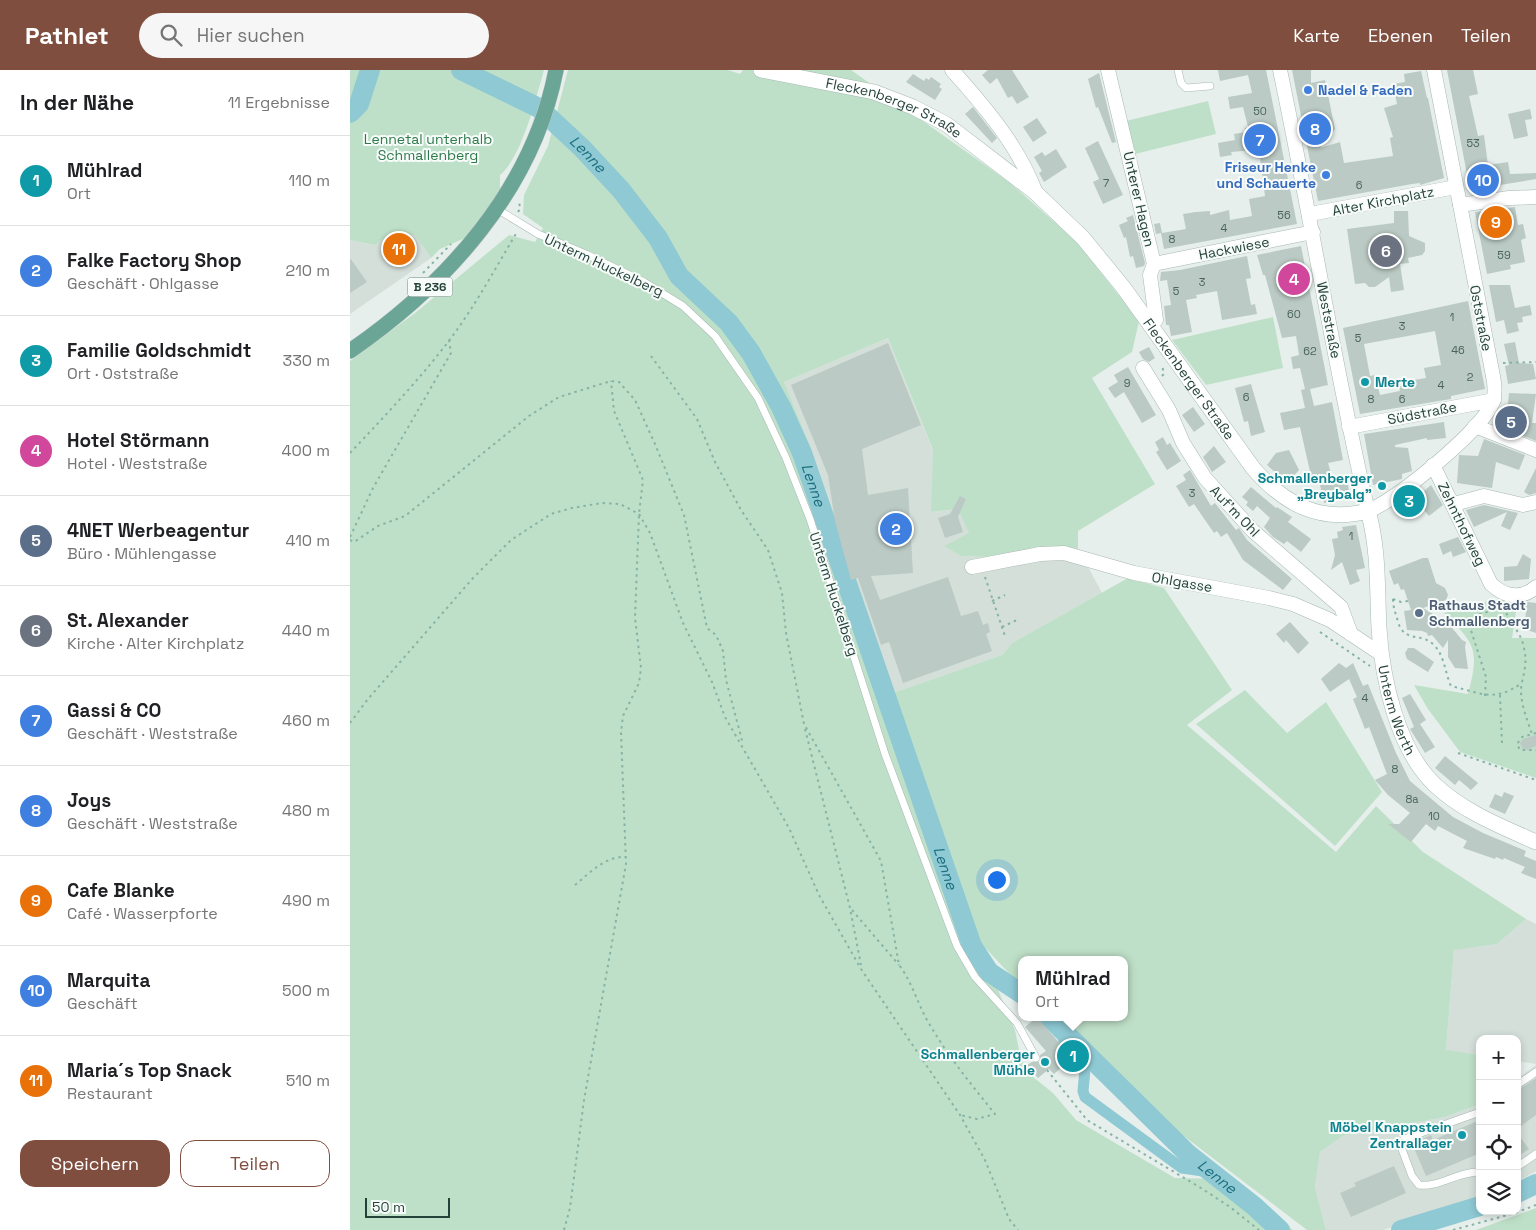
<!DOCTYPE html>
<html lang="de">
<meta charset="utf-8">
<style>
:root{--surface:#fff;--page:#f6f6f6;--text:#202124;--muted:#757577;--line:#e0e0e0;--accent:#7f4e3f}
body{margin:0;font-family:"Space Grotesk",sans-serif;background:var(--page);color:var(--text)}
.controls{position:absolute;right:15px;bottom:15px;display:grid;overflow:hidden;border-radius:10px;box-shadow:0 2px 8px #0003}
.controls button{width:45px;height:45px;display:grid;place-items:center;padding:0;border:0;border-bottom:1px solid var(--line);background:var(--surface);color:var(--text);font:25px sans-serif}
.scale{position:absolute;left:15px;bottom:12px;width:85px;box-sizing:border-box;padding-left:5px;border:2px solid #24423a;border-top:0;font-size:14px;line-height:18px;white-space:nowrap;color:#24423a;-webkit-text-stroke:4px #f7fbf9;paint-order:stroke}
.you{position:absolute;left:646px;top:809px;width:18px;height:18px;margin:-12px;border:4px solid #fff;border-radius:50%;background:#1a73e8;box-shadow:0 0 0 8px #1a73e833}
.badge{display:grid;place-items:center;width:32px;height:32px;border-radius:50%;background:var(--accent);color:#fff;font-size:16px;font-weight:700}
.pin{position:absolute;translate:-50% -50%;border:2px solid #fff;box-shadow:0 1px 5px #0006}
.popup{position:absolute;left:668px;top:886px;width:110px;height:65px;box-sizing:border-box;display:grid;place-content:center;border-radius:10px;background:var(--surface);filter:drop-shadow(0 1px 4px #0005);font-size:16px;white-space:nowrap;color:var(--muted)}
.popup b{font-size:19px;color:var(--text)}
.popup::after{content:'';position:absolute;left:50%;top:100%;margin-left:-10px;border:10px solid transparent;border-top-color:var(--surface)}
.list{margin:0;padding:0;list-style:none}
h2{display:flex;justify-content:space-between;align-items:center;height:65px;margin:0;padding:0 20px;font-size:21px}
h2 small{font-size:16px;font-weight:400;color:var(--muted)}
.list li{display:grid;grid-template-columns:32px 1fr auto;gap:15px;align-items:center;box-sizing:border-box;height:90px;padding:0 20px;border-top:1px solid var(--line)}
.list b{display:block;font-size:19px;white-space:nowrap}
.list p{margin:0;font-size:16px;white-space:nowrap;color:var(--muted)}
.list em{font-size:16px;font-style:normal;color:var(--muted)}
.actions{display:flex;gap:10px;padding:15px 20px}
.actions a{flex:1;padding:11px 0;border:1px solid var(--accent);border-radius:15px;text-align:center;font-size:18px;color:var(--accent)}
.actions .main{background:var(--accent);color:#fff}
.icon{flex:none;width:28px;height:28px;fill:none;stroke:currentColor;stroke-width:2;stroke-linecap:round;stroke-linejoin:round}
.map{position:relative;flex:none;width:1186px;height:1160px;overflow:hidden}
header{display:flex;align-items:center;gap:30px;box-sizing:border-box;height:70px;padding:0 25px;background:var(--accent);color:#fff}
header strong{font-size:24px}
nav{display:flex;gap:28px;margin-inline-start:auto;font-size:18px}
.search{width:350px;height:45px;background:var(--page);display:flex;align-items:center;gap:12px;box-sizing:border-box;padding:0 18px;border-radius:28px;color:var(--muted);font-size:19px}
main{display:flex}
aside{flex:1;background:var(--surface)}
.map>svg:first-child{display:block}
</style>
<header>
<strong>Pathlet</strong>
<div class="search"><svg class="icon" aria-label="search" viewBox="0 0 24 24"><circle cx="10" cy="10" r="6"/><path d="M15 15l6 6"/></svg>Hier suchen</div>
<nav><a>Karte</a><a>Ebenen</a><a>Teilen</a></nav>
</header>
<main>
<aside>
<h2>In der Nähe<small>11 Ergebnisse</small></h2>
<ul class="list">
<li><span class="badge" style="background:#0f9aa8">1</span><div><b>Mühlrad</b><p>Ort</p></div><em>110 m</em></li>
<li><span class="badge" style="background:#3f7fe0">2</span><div><b>Falke Factory Shop</b><p>Geschäft · Ohlgasse</p></div><em>210 m</em></li>
<li><span class="badge" style="background:#0f9aa8">3</span><div><b>Familie Goldschmidt</b><p>Ort · Oststraße</p></div><em>330 m</em></li>
<li><span class="badge" style="background:#d1479c">4</span><div><b>Hotel Störmann</b><p>Hotel · Weststraße</p></div><em>400 m</em></li>
<li><span class="badge" style="background:#5c6f8a">5</span><div><b>4NET Werbeagentur</b><p>Büro · Mühlengasse</p></div><em>410 m</em></li>
<li><span class="badge" style="background:#6b7280">6</span><div><b>St. Alexander</b><p>Kirche · Alter Kirchplatz</p></div><em>440 m</em></li>
<li><span class="badge" style="background:#3f7fe0">7</span><div><b>Gassi &amp; CO</b><p>Geschäft · Weststraße</p></div><em>460 m</em></li>
<li><span class="badge" style="background:#3f7fe0">8</span><div><b>Joys</b><p>Geschäft · Weststraße</p></div><em>480 m</em></li>
<li><span class="badge" style="background:#e8710a">9</span><div><b>Cafe Blanke</b><p>Café · Wasserpforte</p></div><em>490 m</em></li>
<li><span class="badge" style="background:#3f7fe0">10</span><div><b>Marquita</b><p>Geschäft</p></div><em>500 m</em></li>
<li><span class="badge" style="background:#e8710a">11</span><div><b>Maria´s Top Snack</b><p>Restaurant</p></div><em>510 m</em></li>
</ul>
<div class="actions"><a class="main">Speichern</a><a>Teilen</a></div>
</aside>
<div class="map">
<svg width="1186" height="1160" viewBox="0 0 1186 1160">
<rect width="100%" height="100%" fill="#e6efeb"/>
<g fill="#d4dfda">
<path d="M55,151L81,188L0,244V170L25,175Z"/>
<path d="M538,268L583,381L582,442L608,439L620,463L595,476L611,486L637,487L704,477L728,478L752,523L662,573L652,585L540,624L434,312Z"/>
<path d="M1176,849L1186,854V994L1167,991V969H1130V985L1096,981L1104,879L1147,874Z"/>
<path d="M1186,995V1101L1167,1112V1009Z"/>
<path d="M1130,1034V1128L1033,1160H976L965,1117L970,1082L993,1066L1095,1047Z"/>
</g>
<g fill="#bfe0c8">
<path d="M0,0H194C186,28 172,87 150,105V121L115,168L90,179L81,188L65,165L40,163L25,175L0,170Z"/>
<path d="M218,0H378L390,4L393,0H501L659,112L725,170L789,251L782,282L742,308L805,414L728,461V478L704,477L637,487L611,486L594,476L619,463L608,439L581,442L583,380L538,268L434,312L462,382L500,512L540,624L652,585L662,573L778,508L814,518L882,620L837,655L986,782L1026,736L1073,782L1176,849L1147,874L1104,880L1096,980L1130,985V1034L1095,1047L993,1066L970,1082L965,1117L976,1160H957L750,1002L700,947H774V890H672V917L626,868L665,960L671,990L683,1007L703,1023L726,1050L825,1108L877,1109L943,1160H0V291L65,243L159,165L185,172L193,158L173,144L174,125L198,76Z"/>
<path d="M858,31L866,64L785,84L776,51Z"/>
<path d="M923,247L933,298L856,315L822,270Z"/>
<path d="M1168,529L1162,568H1186V708L1110,682L1078,639L1064,615L1118,624C1130,579 1125,574 1094,543L1142,530Z"/>
<path d="M895,620L937,663L976,632L1032,722L985,776L846,654Z"/>
<path d="M1186,1138V1160H1126Z"/>
</g>
<g fill="none" stroke-linecap="round" stroke-linejoin="round">
<path stroke="#8ec9d4" stroke-width="11" d="M712,961L715,976L735,999L733,1021L735,1027L832,1098L860,1102"/>
<g stroke="#8ec9d4" stroke-width="20">
<path id="s1" d="M111,0L189,38L232,78L271,120L308,168L329,206L379,253L401,283L431,337L452,383L622,876L639,902L672,924"/>
<path d="M0,43L9,34L20,0"/>
<path id="s2" d="M699,947L838,1084L904,1136L930,1160"/>
<path d="M1167,1123L1186,1114"/>
<path d="M1051,1160L1130,1136"/>
</g>
</g>
<g fill="#bbcac4" fill-rule="evenodd">
<path d="M638,0H662L679,27L667,34L662,26L658,28L647,8L640,14L632,5Z"/>
<path d="M868,0H916L947,154L814,179L811,163L806,164L804,154L810,153L812,163L836,159L833,144L846,142L860,141V145L879,140L880,150L902,146L899,129L915,126L910,88L908,89L906,80L881,82L882,85L870,87L868,73L885,70L884,64L896,62L895,58L898,57L893,37L880,39L878,27L902,23L898,5L870,11Z"/>
<path d="M942,0H961V13L975,10L985,59L970,78L990,72L994,93L1043,86L1040,68L1043,67L1034,38L1047,34L1043,14L1055,12L1054,4L1071,1L1077,28H1078L1094,108L1070,115V113L1062,114L968,131Z"/>
<path d="M1097,0H1123L1128,24L1119,26L1128,66L1134,65L1138,95L1158,92L1160,104L1186,103V109L1120,120Z"/>
<path d="M749,3L766,72L762,73L748,37L746,38L738,9Z"/>
<path d="M563,4L574,11L576,8L579,10L581,7L591,14L589,17L592,19L585,30L556,12Z"/>
<path d="M623,37L647,68L642,73L615,44Z"/>
<path d="M1180,39L1182,49L1175,50L1178,66L1164,69L1158,44Z"/>
<path d="M687,48L697,63L683,72L673,57Z"/>
<path d="M748,71L773,125L753,134L743,112L749,109L735,78Z"/>
<path d="M706,79L717,97L694,112L689,103L692,101L684,87L692,82L695,86Z"/>
<path d="M1165,137L1168,155L1173,154L1176,168L1171,170L1175,192L1160,195L1161,199L1137,204L1125,142Z"/>
<path d="M1044,141H1058L1059,166L1075,173V181L1072,185L1058,188L1059,193L1050,194L1054,220L1041,222L1039,207L1025,217H1019L1015,213L1005,214L997,159L1044,153Z"/>
<path d="M783,145L795,193L794,196L786,198L783,186L780,187L776,167L774,168L769,155L778,151L776,148Z"/>
<path d="M46,168L57,180L46,190L34,178Z"/>
<path d="M951,176L978,315L960,319L964,336L982,332L993,390L978,393L983,411L997,408L1000,428L974,433L969,410H967L966,405L961,406L950,357L934,360L930,343L955,338L951,320L955,319L950,298L943,299L941,287L949,285L946,266L932,268L915,205H913L907,185Z"/>
<path d="M897,186L901,208L896,209L901,235L905,234L907,244L872,250L867,221L846,225L847,228L836,230L842,262L821,266L819,255H816L814,236L821,235L817,210L810,211L811,202L830,200Z"/>
<path d="M0,188L17,212L0,223Z"/>
<path d="M1139,215H1160L1165,238L1180,235L1182,245L1172,247L1173,252L1167,253L1169,261L1157,264L1154,250L1146,252Z"/>
<path d="M1118,231L1135,319L1101,326V329L1010,344L993,258ZM1085,261L1091,295L1074,298L1076,308L1058,311V315L1049,316L1050,321L1030,325L1025,305L1020,306L1014,274Z"/>
<path d="M1165,272L1169,293L1183,294L1186,309L1158,314L1155,296L1159,295L1154,274Z"/>
<path d="M538,273L571,355L512,379L518,425L558,418L563,503L521,506L530,530L598,507L611,546L628,541L633,555L638,553L640,562L636,564L642,581L553,613L539,572L531,575L508,508L501,510L485,451L478,405L441,315Z"/>
<path d="M799,277L805,288L799,292L793,289L789,282Z"/>
<path d="M778,297L806,345L792,353L774,322L765,328L758,318L768,312L764,305Z"/>
<path d="M901,314L915,362L901,366L898,351L894,352L885,318Z"/>
<path d="M1159,323L1186,324L1182,353H1186V371L1149,356L1152,342L1157,343Z"/>
<path d="M843,337L855,354L844,362L832,345Z"/>
<path d="M1094,352L1096,368L1077,370V368L1045,375V377L1058,378L1062,401L1052,404V409L1023,415L1014,364Z"/>
<path d="M813,367L817,375L820,373L831,391L817,400L806,382L809,380L805,372Z"/>
<path d="M1134,369L1175,385L1169,400L1146,392L1142,418L1107,413L1109,385L1128,386Z"/>
<path d="M864,376L876,392L862,402L853,387Z"/>
<path d="M939,380L949,400L937,413L917,395L926,383Z"/>
<path d="M1186,398V423L1179,425L1174,422Z"/>
<path d="M840,400L861,436L865,433L886,460L889,458L897,470L942,509L933,520L893,490L877,463L871,467L867,461L864,463L844,434L839,437L826,416L836,410L833,405Z"/>
<path d="M1081,415L1093,435L1079,446L1065,429Z"/>
<path d="M901,417L926,438L927,437L942,447L938,452L961,469L951,482L937,471L934,474L923,467L914,457L920,448L907,436L903,441L896,435L898,432L892,427Z"/>
<path d="M610,426L616,429L608,447L613,462L595,468L588,448L600,444Z"/>
<path d="M1134,435L1168,443L1160,460L1151,456L1157,442L1124,457L1116,440Z"/>
<path d="M1006,455L1015,498L1006,500L1010,511L1000,515L992,492L981,500L985,485L982,469L988,468L987,462L993,460L992,457Z"/>
<path d="M1108,467L1116,482L1103,487L1101,481L1093,485L1089,474Z"/>
<path d="M1173,484L1181,489L1179,509L1154,511V497L1167,496Z"/>
<path d="M1073,488H1078L1086,513L1095,518L1098,525L1096,530L1073,538L1098,553L1112,570L1116,572L1115,577L1118,599L1105,598L1098,587V570L1093,578L1082,565L1078,566L1077,563L1072,561L1057,560L1054,541L1061,540L1054,519L1051,520L1048,513L1044,515L1039,501Z"/>
<path d="M1178,532L1186,533V563L1174,559L1176,542L1169,541L1170,534Z"/>
<path d="M940,552L959,573L948,584L936,570L934,573L926,564Z"/>
<path d="M1058,578H1064L1084,592L1078,602L1057,589L1055,583Z"/>
<path d="M989,593L996,598L1003,593L1013,616L1018,614L1046,683L1060,711L1103,747L1133,763L1176,781L1174,786L1186,791V809L1171,803L1175,797L1154,788L1153,790L1146,787L1145,789L1113,778L1117,771L1088,756L1085,761L1076,754L1061,772L1038,754H1049L1060,743L1038,725L1025,710L1037,704L1019,657L1015,659L1003,629L1007,627L999,609L980,622L971,609Z"/>
<path d="M1060,624L1076,650L1070,654L1085,677L1075,683L1060,659L1064,657L1052,628Z"/>
<path d="M1186,665V676L1177,680L1172,678L1170,673L1173,669Z"/>
<path d="M1095,686L1128,713L1121,720L1109,710L1105,715L1085,698Z"/>
<path d="M1154,722L1164,726L1155,744L1139,737L1145,724L1152,727Z"/>
<path d="M687,947L718,983L712,988L716,993L704,1004L699,999L688,1008L677,995L682,992H689L690,985L696,981L675,957Z"/>
<path d="M1186,1008V1045L1167,1059V1021Z"/>
<path d="M1130,1050V1083L1076,1106L1064,1078L1074,1074L1072,1069L1081,1065L1083,1070Z"/>
<path d="M1167,1063L1179,1079L1167,1087Z"/>
<path d="M1044,1096L1056,1123L1001,1147L990,1123L1006,1116L1004,1113Z"/>
</g>
<g fill="none" stroke-linecap="round" stroke-linejoin="round">
<defs>
<g id="lane">
<path d="M828,0L831,13L836,18L860,16"/>
<path d="M147,139L188,164L238,185L294,212L333,236L365,266L408,328L436,388L460,449L535,684L607,876L625,907L667,953L686,988"/>
<path d="M1167,1015L1186,1002"/>
<path d="M1130,1042L1054,1069L1050,1074L1062,1106L1069,1115C1089,1118 1109,1101 1130,1102"/>
<path d="M1167,1097L1186,1084"/>
</g>
<g id="street">
<path d="M602,0C635,37 668,75 686,123"/>
<path d="M758,0L804,194L800,205L806,250L800,255"/>
<path d="M930,0C961,147 984,295 1018,441C1047,430 1127,363 1141,336C1146,327 1145,316 1143,306L1084,0"/>
<path d="M1110,135L1159,128L1186,127"/>
<path d="M960,144L1106,117"/>
<path d="M804,194L963,162"/>
<path d="M793,298L819,340L833,373L855,408L903,461L991,537L1001,564"/>
<path d="M1125,356L1186,380"/>
<path d="M999,357L1144,330"/>
<path d="M1083,395L1141,514C1155,527 1171,530 1186,517"/>
<path d="M1104,434L1134,426L1173,435L1186,432"/>
<path d="M622,497L690,484L714,483L784,503L919,528L943,534L980,550L1031,584"/>
</g>
<g id="secondary">
<path id="s3" d="M411,0L524,22L563,37L596,54L686,123L733,168L773,217L903,398C935,435 970,453 1018,441C1029,479 1027,519 1029,558C1032,608 1047,678 1084,714C1112,741 1150,756 1186,772"/>
</g>
<path id="primary" d="M0,281C97,214 183,119 206,0"/>
</defs>
<use href="#lane" stroke="#a8b8b2" stroke-width="8"/>
<use href="#street" stroke="#a8b8b2" stroke-width="15"/>
<use href="#secondary" stroke="#a4bbb3" stroke-width="16"/>
<use href="#primary" stroke="#c2cac8" stroke-width="16"/>
<g stroke="#86b3a5" stroke-width="2" stroke-dasharray="2.5 4" stroke-linecap="butt">
<path d="M168,142L170,139L169,130"/>
<path d="M73,203L101,174"/>
<path d="M301,286L347,349L365,392L391,440L418,480L432,523L436,563L454,654L531,791L549,895C562,912 567,932 577,950C597,985 620,1013 645,1044L627,1049L610,1045"/>
<path d="M1153,293L1186,292"/>
<path d="M812,306L814,304L812,295"/>
<path d="M0,383C34,347 68,311 98,272C124,238 145,199 167,162"/>
<path d="M0,467L23,418L101,283L99,270"/>
<path d="M0,470L4,472L28,456L55,446L179,346L209,327L261,311L269,312L285,330L305,374L334,445L357,558L366,565L373,581L376,610L393,674"/>
<path d="M635,507L655,566"/>
<path d="M1043,529C1043,538 1046,544 1048,552C1055,574 1071,561 1085,576C1095,588 1095,603 1101,616C1132,623 1143,633 1172,613"/>
<path d="M1043,529L1051,532L1058,531"/>
<path d="M642,531L655,525"/>
<path d="M1154,537C1158,552 1171,561 1174,578C1177,591 1175,599 1172,612C1168,628 1177,649 1182,664"/>
<path d="M652,557L667,550"/>
<path d="M970,562L1020,596"/>
<path d="M1150,625L1152,674"/>
<path d="M1135,626L1136,607L1118,551L1124,546L1154,537"/>
<path d="M0,653L18,629L123,508L161,470L201,444L222,438L252,433L270,434L289,444L300,463L333,553L362,612L375,647L439,758L469,825L511,899L610,1045L635,1090L659,1149L668,1160"/>
<path d="M455,659L500,838L511,895"/>
<path d="M1186,663L1172,667L1167,674L1170,680H1186"/>
<path d="M1108,683L1186,710"/>
<path d="M225,815C241,802 255,786 276,787"/>
<path d="M502,840L549,895"/>
<path d="M697,1000L737,1050L851,1118L880,1137L909,1160"/>
<path d="M214,1160L220,1138L234,1030L276,794L271,662L273,646L289,613L291,598L285,548L289,444L293,410L264,341L261,311"/>
<path d="M1103,1160L1165,1143L1186,1135"/>
</g>
<use href="#lane" stroke="#fff" stroke-width="7"/>
<use href="#street" stroke="#fff" stroke-width="14"/>
<use href="#secondary" stroke="#fff" stroke-width="15"/>
<use href="#primary" stroke="#6aa596" stroke-width="15"/>
</g>
<g fill="#3f7fe0" stroke="#f7fbf9" stroke-width="2">
<circle cx="958" cy="20" r="5"/>
<circle cx="976" cy="105" r="5"/>
</g>
<g fill="#0f9aa8" stroke="#f7fbf9" stroke-width="2">
<circle cx="1015" cy="312" r="5"/>
<circle cx="1032" cy="416" r="5"/>
<circle cx="695" cy="992" r="5"/>
<circle cx="1112" cy="1065" r="5"/>
</g>
<circle fill="#5c6f8a" stroke="#f7fbf9" stroke-width="2" cx="1069" cy="543" r="5"/>
<g text-anchor="middle" stroke-width="4" stroke-linejoin="round" paint-order="stroke">
<g font-size="11" fill="#4a645c">
<text x="910" y="45">50</text>
<text x="1123" y="77">53</text>
<text x="756" y="117">7</text>
<text x="1009" y="119">6</text>
<text x="934" y="149">56</text>
<text x="874" y="162">4</text>
<text x="822" y="173">8</text>
<text x="1154" y="189">59</text>
<text x="852" y="216">3</text>
<text x="826" y="225">5</text>
<text x="944" y="248">60</text>
<text x="1102" y="251">1</text>
<text x="1052" y="260">3</text>
<text x="1008" y="272">5</text>
<text x="1108" y="284">46</text>
<text x="960" y="285">62</text>
<text x="1120" y="311">2</text>
<text x="777" y="317">9</text>
<text x="1091" y="319">4</text>
<text x="896" y="331">6</text>
<text x="1021" y="333">8</text>
<text x="1052" y="333">6</text>
<text x="842" y="427">3</text>
<text x="1001" y="470">1</text>
<text x="1015" y="632">4</text>
<text x="1045" y="703">8</text>
<text x="1062" y="733">8a</text>
<text x="1084" y="750">10</text>
</g>
<rect fill="#f7fbf9" stroke="#637a73" stroke-width="1" x="57.5" y="207.5" width="45" height="19" rx="4"/>
<g font-size="12" font-weight="bold" fill="#24423a">
<text x="80" y="221">B 236</text>
</g>
<g font-size="14" font-weight="bold" fill="#366cbe" stroke="#f7fbf9" text-anchor="start">
<text x="968" y="25">Nadel &amp; Faden</text>
<text x="966" y="102" text-anchor="end">Friseur Henke<tspan x="966" dy="16">und Schauerte</tspan></text>
</g>
<g font-size="14" fill="#24423a" stroke="#f7fbf9">
<text dy="5" stroke="none"><textPath href="#s3" startOffset="139">Fleckenberger Straße</textPath></text>
<text transform="translate(789 129) rotate(77)" y="5">Unterer Hagen</text>
<text transform="translate(1033 131) rotate(-11)" y="5">Alter Kirchplatz</text>
<text transform="translate(884 178) rotate(-11)" y="5">Hackwiese</text>
<text transform="translate(254 195) rotate(25)" y="5">Unterm Huckelberg</text>
<text transform="translate(1131 248) rotate(79)" y="5">Oststraße</text>
<text transform="translate(979 250) rotate(79)" y="5">Weststraße</text>
<text dy="5" stroke="none"><textPath href="#s3" startOffset="549">Fleckenberger Straße</textPath></text>
<text transform="translate(1072 343) rotate(-11)" y="5">Südstraße</text>
<text transform="translate(885 441) rotate(46)" y="5">Auf'm Ohl</text>
<text transform="translate(1112 454) rotate(64)" y="5">Zehnthofweg</text>
<text transform="translate(832 512) rotate(10)" y="5">Ohlgasse</text>
<text transform="translate(484 524) rotate(72)" y="5">Unterm Huckelberg</text>
<text dy="5" stroke="none"><textPath href="#s3" startOffset="991">Unterm Werth</textPath></text>
</g>
<g font-size="14" fill="#2d7a4b" stroke="#f7fbf9">
<text x="78" y="74">Lennetal unterhalb<tspan x="78" dy="16">Schmallenberg</tspan></text>
</g>
<g font-size="14" font-weight="bold" fill="#0d838f" stroke="#f7fbf9" text-anchor="end">
<text x="1025" y="317" text-anchor="start">Merte</text>
<text x="1022" y="413">Schmallenberger<tspan x="1022" dy="16">„Breybalg"</tspan></text>
<text x="685" y="989">Schmallenberger<tspan x="685" dy="16">Mühle</tspan></text>
<text x="1102" y="1062">Möbel Knappstein<tspan x="1102" dy="16">Zentrallager</tspan></text>
</g>
<g font-size="14" font-weight="bold" fill="#4e5e75" stroke="#f7fbf9" text-anchor="start">
<text x="1079" y="540">Rathaus Stadt<tspan x="1079" dy="16">Schmallenberg</tspan></text>
</g>
<g font-size="15" font-style="italic" fill="#1c6f80" stroke="#f7fbf9">
<text dy="5" stroke="none"><textPath href="#s1" startOffset="154">Lenne</textPath></text>
<text dy="5" stroke="none"><textPath href="#s1" startOffset="559">Lenne</textPath></text>
<text dy="5" stroke="none"><textPath href="#s1" startOffset="964">Lenne</textPath></text>
<text dy="5" stroke="none"><textPath href="#s2" startOffset="232">Lenne</textPath></text>
</g>
</g>
</svg>
<div class="controls">
<button>+</button>
<button>−</button>
<button><svg class="icon" aria-label="locate" viewBox="0 0 24 24"><circle cx="12" cy="12" r="6"/><path d="M12 2v4M12 18v4M2 12h4M18 12h4"/></svg></button>
<button><svg class="icon" aria-label="layers" viewBox="0 0 24 24"><path d="M12 4l9 5-9 5-9-5zM3 14l9 5 9-5"/></svg></button>
</div>
<div class="scale">50 m</div>
<div class="you"></div>
<div class="pin badge" style="left:723px;top:986px;background:#0f9aa8">1</div>
<div class="popup"><b>Mühlrad</b>Ort</div>
<div class="pin badge" style="left:546px;top:459px;background:#3f7fe0">2</div>
<div class="pin badge" style="left:1059px;top:431px;background:#0f9aa8">3</div>
<div class="pin badge" style="left:944px;top:209px;background:#d1479c">4</div>
<div class="pin badge" style="left:1161px;top:352px;background:#5c6f8a">5</div>
<div class="pin badge" style="left:1036px;top:181px;background:#6b7280">6</div>
<div class="pin badge" style="left:910px;top:70px;background:#3f7fe0">7</div>
<div class="pin badge" style="left:965px;top:59px;background:#3f7fe0">8</div>
<div class="pin badge" style="left:1146px;top:152px;background:#e8710a">9</div>
<div class="pin badge" style="left:1133px;top:110px;background:#3f7fe0">10</div>
<div class="pin badge" style="left:49px;top:179px;background:#e8710a">11</div>
</div>
</main>
